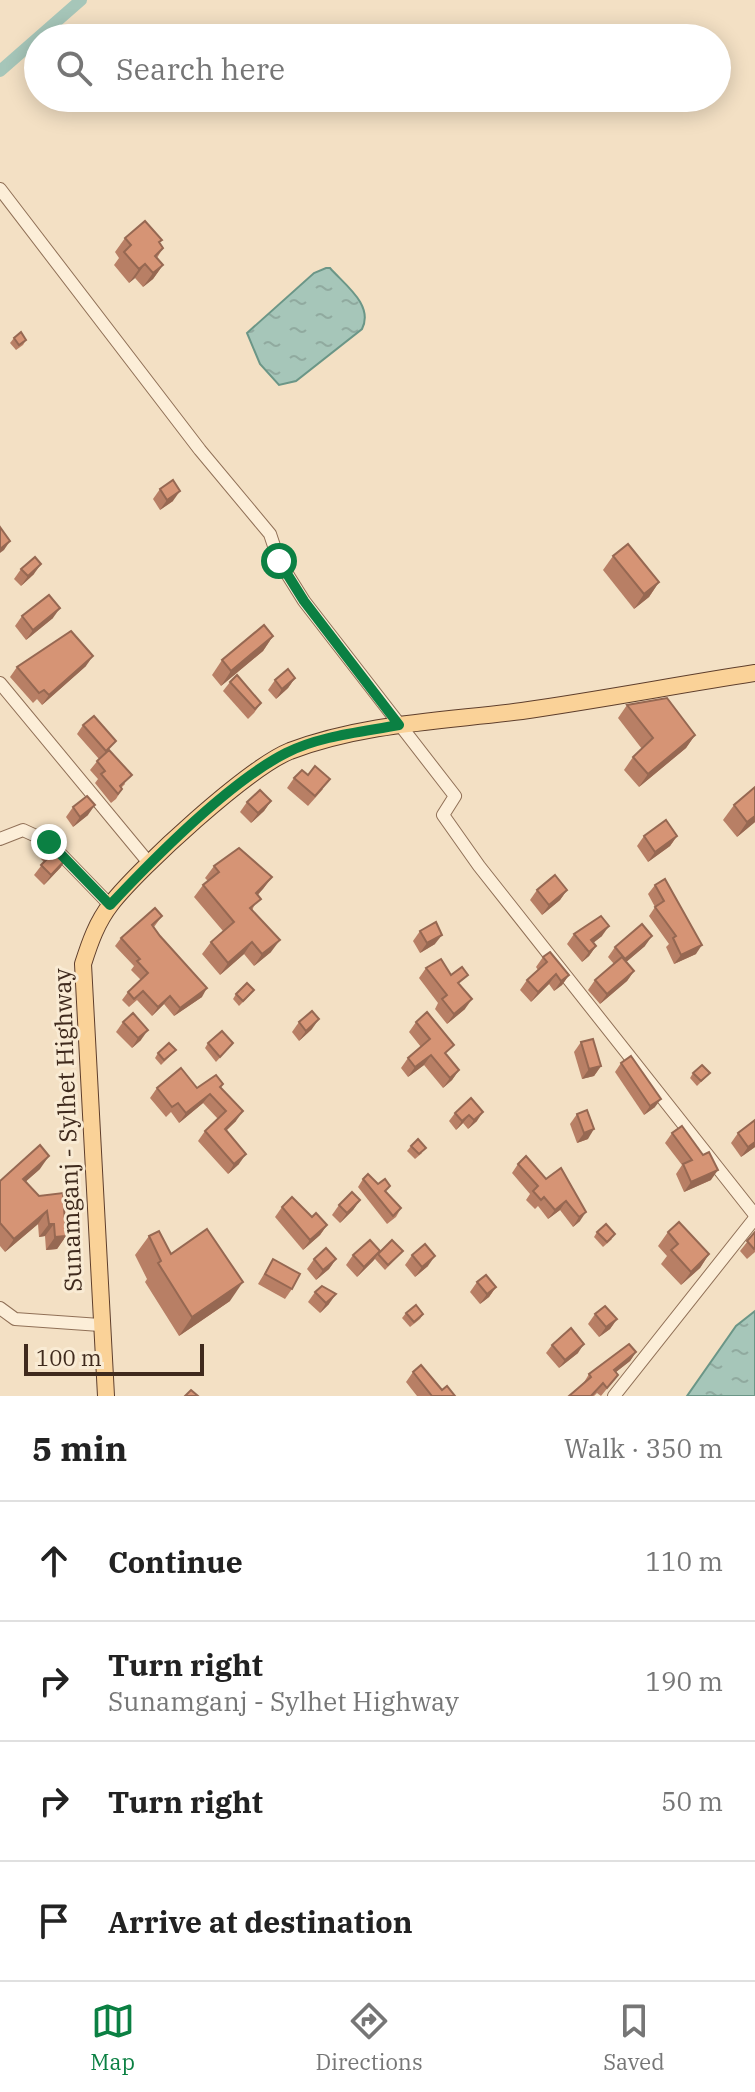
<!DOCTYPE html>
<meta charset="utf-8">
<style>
:root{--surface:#fff;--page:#f2f2f2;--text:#222;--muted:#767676;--line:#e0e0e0;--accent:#0b8043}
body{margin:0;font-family:"IBM Plex Serif",serif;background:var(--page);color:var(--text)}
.scale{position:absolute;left:24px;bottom:20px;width:180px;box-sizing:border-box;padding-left:8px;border:4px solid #3f2a1d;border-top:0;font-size:22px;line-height:28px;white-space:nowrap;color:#3f2a1d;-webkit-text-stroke:6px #f9ebd4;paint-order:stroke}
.stop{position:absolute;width:24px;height:24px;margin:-18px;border:6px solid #0b8043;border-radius:50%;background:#fff}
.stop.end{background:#0b8043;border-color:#fff;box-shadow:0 2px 8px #0008}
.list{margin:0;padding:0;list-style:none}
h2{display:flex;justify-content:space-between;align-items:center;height:104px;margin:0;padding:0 32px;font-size:34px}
h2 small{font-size:26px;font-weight:400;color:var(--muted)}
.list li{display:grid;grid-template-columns:52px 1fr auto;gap:24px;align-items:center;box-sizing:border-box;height:120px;padding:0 32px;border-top:2px solid var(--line)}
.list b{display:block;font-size:30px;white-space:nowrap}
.list p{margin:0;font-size:26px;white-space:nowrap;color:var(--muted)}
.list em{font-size:26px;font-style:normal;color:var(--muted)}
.icon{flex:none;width:44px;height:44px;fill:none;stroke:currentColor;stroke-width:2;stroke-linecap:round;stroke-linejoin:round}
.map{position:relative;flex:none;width:755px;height:1396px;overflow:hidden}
.search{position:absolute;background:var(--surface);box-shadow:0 4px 20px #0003;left:24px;right:24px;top:24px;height:88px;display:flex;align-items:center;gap:20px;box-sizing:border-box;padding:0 28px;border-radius:44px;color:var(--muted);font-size:30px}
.sheet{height:584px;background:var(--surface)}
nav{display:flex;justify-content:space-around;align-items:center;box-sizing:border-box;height:112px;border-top:2px solid var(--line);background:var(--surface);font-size:22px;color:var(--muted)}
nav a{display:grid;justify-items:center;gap:4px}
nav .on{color:var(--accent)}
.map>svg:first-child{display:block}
</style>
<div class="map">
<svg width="755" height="1396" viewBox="0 0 755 1396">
<defs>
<pattern id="water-ripples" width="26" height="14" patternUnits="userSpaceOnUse" patternTransform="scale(2)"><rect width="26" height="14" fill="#a6c6b9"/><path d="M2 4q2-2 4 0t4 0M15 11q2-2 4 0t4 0" fill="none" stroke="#90aa9f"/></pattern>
</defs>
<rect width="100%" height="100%" fill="#f3e0c4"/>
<g fill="url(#water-ripples)" stroke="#6b9687" stroke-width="2">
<path d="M326,268H330C345,285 374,305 362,329L296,381L279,385L260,364L247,333L314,273Z"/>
<path d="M755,1311V1396H687L736,1326Z"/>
</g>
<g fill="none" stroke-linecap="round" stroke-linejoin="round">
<path stroke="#a6c6b9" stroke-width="12" d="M0,71L81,0"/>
<defs>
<g id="minor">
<path d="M0,189L200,450L270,534L279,561L304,601L455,796L443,815L479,866L755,1215"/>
<path d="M0,683L149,863"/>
<path d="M0,839L23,830L49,842L110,905"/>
<path d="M0,1308L15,1319L100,1325"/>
<path d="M614,1396L755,1218"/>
</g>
<path id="major" d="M106,1396L83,964C90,942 97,922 111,904C140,867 248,768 290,751C364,723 444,721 522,711C600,700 677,685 755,673"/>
</defs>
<use href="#minor" stroke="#907057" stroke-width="14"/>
<use href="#major" stroke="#5e3e2c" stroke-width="18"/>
<use href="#minor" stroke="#fceed8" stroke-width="12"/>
<use href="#major" stroke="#fad298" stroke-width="16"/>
</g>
<g fill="#b87f65">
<path d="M125,238L162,240L159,243L163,248L157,258L163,265L153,279L143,287L135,278L129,283L114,265L119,258L115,252Z"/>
<path d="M14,338L26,340L23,345L16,350L10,343Z"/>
<path d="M160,489L173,501L160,510L153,499Z"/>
<path d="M613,556L659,582L649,597L634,609L603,570Z"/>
<path d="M21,569L34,574L21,586L14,579Z"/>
<path d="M22,616L53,618L26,640L15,626Z"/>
<path d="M273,636L263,651L221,686L212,675L222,660Z"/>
<path d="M86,666L42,705L37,699L33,703L10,677L17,667Z"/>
<path d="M295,678L288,688L276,699L268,690L275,680Z"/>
<path d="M230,682L261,703L254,713L248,719L223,691Z"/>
<path d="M627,705L695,735L686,748L639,787L624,770L633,757L642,749L618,718Z"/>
<path d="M83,725L109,750L125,784L121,788L122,789L116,799L111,803L95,783L98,779L90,770L99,759L77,734Z"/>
<path d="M294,778L323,789L308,806L287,788Z"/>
<path d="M755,787V822L737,837L723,820L734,805Z"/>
<path d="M271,801L264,811L251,823L240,812L247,802Z"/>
<path d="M73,807L88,815L73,827L66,817Z"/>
<path d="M644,836H677L670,846L648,862L637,846Z"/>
<path d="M54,843L61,867L44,885L34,875L44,862L41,859Z"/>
<path d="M214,866L272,877L258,895L252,911L271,952L254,966L244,954L220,975L202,954L211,942L223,931L194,897L203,885L208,881L205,878Z"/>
<path d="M655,885L696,954L674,964L666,947L669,944L649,916L655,907L648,894Z"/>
<path d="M537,890H567L560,900L542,915L530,900Z"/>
<path d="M162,916L154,927L202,997L174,1016L164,1004L152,1016L137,1000L129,1007L122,1000L128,992L141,980L131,970L134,966L115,946L121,938Z"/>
<path d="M420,931L435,944L420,953L413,941Z"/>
<path d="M574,934L602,936L593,943L596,946L589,956L582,962L567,944Z"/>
<path d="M645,946L626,962L634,971L627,981L600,1004L588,990L595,980L614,964L608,957L615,947Z"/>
<path d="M543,957L569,975L562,985L554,991L549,984L531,1002L520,990L527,980L538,970L536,967Z"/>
<path d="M426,968L451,975L460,986L465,1009L447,1024L435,1009L438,1003L419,978Z"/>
<path d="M236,994L250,995L239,1006L233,999Z"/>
<path d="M123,1022L141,1040L132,1048L116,1032Z"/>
<path d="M299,1022L312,1029L299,1041L292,1032Z"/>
<path d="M416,1022L459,1070L452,1080L443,1088L424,1065L408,1077L401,1068L408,1058L421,1047L409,1032Z"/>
<path d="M581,1042L601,1066L594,1076L582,1079L574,1052Z"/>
<path d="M208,1043H233L216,1062L205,1048Z"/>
<path d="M176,1050L161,1065L155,1058L158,1053Z"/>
<path d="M621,1063L655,1107L644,1115L615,1072Z"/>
<path d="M693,1073H710L697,1086L690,1078Z"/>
<path d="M223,1084L220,1088L236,1121L227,1130L239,1164L228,1174L198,1141L205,1131L218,1119L203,1103L179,1123L171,1112L166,1117L150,1098L157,1088H197Z"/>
<path d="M471,1098L477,1121L468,1129L463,1123L456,1130L449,1121L455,1113Z"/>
<path d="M577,1114L588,1139L577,1143L570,1124Z"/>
<path d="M672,1133L711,1180L684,1192L676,1174L682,1165L665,1143Z"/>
<path d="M738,1133L755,1147L741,1157L731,1143Z"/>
<path d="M411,1146L422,1153L415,1159L407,1151Z"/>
<path d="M518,1164L546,1179L561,1168L580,1221L573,1227L560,1210L548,1219L538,1206L535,1209L526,1200L530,1194L512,1173Z"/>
<path d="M40,1169L26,1181L66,1236L57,1249L46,1250L45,1236L39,1237L38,1224L5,1252L0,1246V1181Z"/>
<path d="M363,1179L386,1193L401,1208L396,1217L387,1224L358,1187Z"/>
<path d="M360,1200L353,1210L340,1223L332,1215L339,1205Z"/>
<path d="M282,1207L312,1217L327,1225L320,1235L303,1250L275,1217Z"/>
<path d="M597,1232L612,1239L603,1247L594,1237Z"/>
<path d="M668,1232L709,1254L700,1268L681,1285L661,1264L667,1256L658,1246Z"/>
<path d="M755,1232V1252L747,1259L740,1251Z"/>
<path d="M149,1236L230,1301L179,1336L145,1282L147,1279L135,1255Z"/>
<path d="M380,1251H403L385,1270L375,1259L357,1277L346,1265L353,1255Z"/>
<path d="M412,1255L428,1266L415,1277L405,1265Z"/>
<path d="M273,1259L292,1289L285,1299L258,1284Z"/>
<path d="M314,1259H336L329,1269L316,1280L307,1269Z"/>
<path d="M477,1282L496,1287L489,1297L480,1304L470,1292Z"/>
<path d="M315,1292L329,1304L320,1313L308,1302Z"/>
<path d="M406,1313L423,1314L420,1319L410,1327L402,1318Z"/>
<path d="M595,1314L617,1319L610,1329L599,1337L588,1324Z"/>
<path d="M552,1345L578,1353L559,1368L546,1353Z"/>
<path d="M636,1352L630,1361L616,1372L618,1375L601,1396L597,1393L594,1396H569L583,1384L589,1374Z"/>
<path d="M413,1372L442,1390L455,1396H417L406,1382Z"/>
</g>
<g fill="#966852">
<path d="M145,264L135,278L129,283L139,269Z"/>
<path d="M163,265L153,279L143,287L153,273Z"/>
<path d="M180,491L173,501L160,510L167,500Z"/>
<path d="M10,541L4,550L0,553V549Z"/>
<path d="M41,564L34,574L21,586L28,576Z"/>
<path d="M659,582L649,597L634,609L644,594Z"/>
<path d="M60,608L53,618L26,640L33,630Z"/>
<path d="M273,636L263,651L221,686L231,671Z"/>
<path d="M93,656L86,666L42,705L49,695Z"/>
<path d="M295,678L288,688L276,699L282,689Z"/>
<path d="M695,735L686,748L639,787L648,774Z"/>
<path d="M271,801L264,811L251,823L258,813Z"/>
<path d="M95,805L88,815L73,827L80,817Z"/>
<path d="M755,816V822L737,837L747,822Z"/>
<path d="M677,836L670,846L648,862L655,852Z"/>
<path d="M68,857L61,867L44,885L51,875Z"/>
<path d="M272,877L263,889L247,905L256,893Z"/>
<path d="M567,890L560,900L542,915L549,905Z"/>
<path d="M609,926L602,936L584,950L591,940Z"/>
<path d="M442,935L435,944L420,953L427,943Z"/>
<path d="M652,936L645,946L618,969L625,959Z"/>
<path d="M280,940L271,952L254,966L262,954Z"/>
<path d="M252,942L244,954L220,975L228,963Z"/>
<path d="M702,945L696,954L674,964L681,955Z"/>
<path d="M596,946L589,956L582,962L589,952Z"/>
<path d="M634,971L627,981L600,1004L607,994Z"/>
<path d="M556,974L549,984L531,1002L538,992Z"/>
<path d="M569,975L562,985L554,991L561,981Z"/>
<path d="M207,988L202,997L174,1016L180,1008Z"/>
<path d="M170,996L164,1004L152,1016L158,1007Z"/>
<path d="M472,999L465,1009L447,1024L454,1014Z"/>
<path d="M319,1019L312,1029L299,1041L306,1031Z"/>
<path d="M148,1030L141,1040L132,1048L138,1038Z"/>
<path d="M431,1055L424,1065L408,1077L415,1067Z"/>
<path d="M601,1066L594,1076L582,1079L589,1069Z"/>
<path d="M459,1070L452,1080L443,1088L450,1078Z"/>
<path d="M210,1094L203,1103L179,1123L186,1113Z"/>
<path d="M661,1099L655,1107L644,1115L650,1106Z"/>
<path d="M243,1111L236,1121L218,1138L225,1129Z"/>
<path d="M483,1112L477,1121L468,1129L474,1120Z"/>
<path d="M469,1115L463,1123L456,1130L462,1121Z"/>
<path d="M594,1129L588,1139L577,1143L584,1133Z"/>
<path d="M755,1142V1147L741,1157L748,1147Z"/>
<path d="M246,1154L239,1164L228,1174L234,1164Z"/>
<path d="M49,1156L40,1169L14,1192L23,1179Z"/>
<path d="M718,1170L711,1180L684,1192L691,1182Z"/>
<path d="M360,1200L353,1210L340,1223L347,1213Z"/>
<path d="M566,1201L560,1210L548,1219L555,1210Z"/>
<path d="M47,1211L38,1224L5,1252L14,1239Z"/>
<path d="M586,1212L580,1221L573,1227L579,1217Z"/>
<path d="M49,1224H54L45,1236L39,1237Z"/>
<path d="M327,1225L320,1235L303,1250L310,1240Z"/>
<path d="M66,1236L57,1249L46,1250L55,1237Z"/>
<path d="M380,1251L373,1261L357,1277L364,1267Z"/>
<path d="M709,1254L700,1268L681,1285L691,1272Z"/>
<path d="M435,1256L428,1266L415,1277L422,1267Z"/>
<path d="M336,1259L329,1269L316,1280L323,1270Z"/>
<path d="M243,1282L230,1301L179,1336L192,1317Z"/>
<path d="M496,1287L489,1297L480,1304L487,1294Z"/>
<path d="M336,1294L329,1304L320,1313L326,1303Z"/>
<path d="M617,1319L610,1329L599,1337L606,1327Z"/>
<path d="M584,1344L578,1353L559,1368L565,1360Z"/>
<path d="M636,1352L630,1361L607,1379L614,1370Z"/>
</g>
<g fill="#d69475" stroke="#966852" stroke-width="2">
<path d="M145,221L162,240L159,242L163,248L155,256L163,265L153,273L145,264L139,269L124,252L131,245L125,238Z"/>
<path d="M21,332L26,340L19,345L14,338Z"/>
<path d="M173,480L180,491L167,500L160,489Z"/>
<path d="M0,527L10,541L0,549Z"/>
<path d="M628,544L659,582L644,594L613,556Z"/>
<path d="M35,557L41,564L28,576L21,569Z"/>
<path d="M49,595L60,608L33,630L22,616Z"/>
<path d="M264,625L273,636L231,671L222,660Z"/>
<path d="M71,631L93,656L49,695L44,690L39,693L17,667Z"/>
<path d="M288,669L295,678L282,689L275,680Z"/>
<path d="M237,675L261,703L255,709L230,682Z"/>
<path d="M667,698L695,735L648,774L633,757L653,738L627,705Z"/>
<path d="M94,716L116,741L106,751L83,725Z"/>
<path d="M109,750L132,775L120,786L122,789L118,794L101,774L105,771L97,761Z"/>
<path d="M315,766L330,779L315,796L294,778L302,770L308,775Z"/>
<path d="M755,787V816L747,822L734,805Z"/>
<path d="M260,790L271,801L258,813L247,802Z"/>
<path d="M87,796L95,805L80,817L73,807Z"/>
<path d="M666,820L677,836L655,852L644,836Z"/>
<path d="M54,843L68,857L51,875L41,865L53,853L48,849Z"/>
<path d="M239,848L272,877L256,893L261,899L250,908L280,940L262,954L252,942L228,963L211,942L234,922L203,885L219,872L214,866Z"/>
<path d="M555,875L567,890L549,905L537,890Z"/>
<path d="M665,879L702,945L681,955L673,938L676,936L655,907L664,901L655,885Z"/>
<path d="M155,908L162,916L152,925L160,936L207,988L180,1008L170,996L158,1007L143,991L134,999L128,992L148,973L137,961L140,959L121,938Z"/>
<path d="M601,916L609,926L591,940L596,946L589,952L574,934Z"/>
<path d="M436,922L442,935L427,943L420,931Z"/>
<path d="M642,924L652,936L625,959L615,947Z"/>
<path d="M550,952L569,975L561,981L556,974L538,992L527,980L547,962L543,957Z"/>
<path d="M622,957L634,971L607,994L595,980Z"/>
<path d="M441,959L451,975L462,967L468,975L458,983L472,999L454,1014L442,999L447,995L426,968Z"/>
<path d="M247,983L254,990L243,1001L236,994Z"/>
<path d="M312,1011L319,1019L306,1031L299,1022Z"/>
<path d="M427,1012L454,1045L445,1053L459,1070L450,1078L431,1055L415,1067L408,1058L430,1039L416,1022Z"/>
<path d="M133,1013L148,1030L138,1038L123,1022Z"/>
<path d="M222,1031L233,1043L220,1057L208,1043Z"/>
<path d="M593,1039L601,1066L589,1069L581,1042Z"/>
<path d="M169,1043L176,1050L164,1060L158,1053Z"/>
<path d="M631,1056L661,1099L650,1106L621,1063Z"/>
<path d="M702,1065L710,1073L701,1081L693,1073Z"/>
<path d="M181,1068L197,1088L216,1075L223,1084L220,1087L243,1111L225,1129L246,1154L234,1164L205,1131L226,1111L210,1094L186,1113L178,1103L172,1107L157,1088Z"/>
<path d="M471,1098L483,1112L474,1120L469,1115L462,1121L455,1113Z"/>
<path d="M587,1110L594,1129L584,1133L577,1114Z"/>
<path d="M755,1120V1142L748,1147L738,1133Z"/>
<path d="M682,1126L703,1155L709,1152L718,1170L691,1182L683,1164L692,1160L672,1133Z"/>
<path d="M418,1139L426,1148L419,1154L411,1146Z"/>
<path d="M40,1145L49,1156L23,1179L39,1196L63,1193L66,1236L55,1237L54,1224H49L47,1211L14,1239L0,1223V1181Z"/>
<path d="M526,1156L546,1179L561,1168L586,1212L579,1217L566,1201L555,1210L544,1197L541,1200L533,1191L538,1186L518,1164Z"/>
<path d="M368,1174L378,1184L385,1179L390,1186L385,1191L401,1208L393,1216L363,1179Z"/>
<path d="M352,1192L360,1200L347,1213L339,1205Z"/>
<path d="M292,1197L312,1217L316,1213L327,1225L310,1240L282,1207Z"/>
<path d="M679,1222L709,1254L691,1272L671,1250L678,1244L668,1232Z"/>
<path d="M606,1224L615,1234L607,1242L597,1232Z"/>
<path d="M207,1229L243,1282L192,1317L158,1263L161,1261L149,1236L159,1231L171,1254Z"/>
<path d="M755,1232V1248L754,1249L747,1241Z"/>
<path d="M370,1240L380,1251L364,1267L353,1255Z"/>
<path d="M392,1240L403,1251L388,1265L378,1254Z"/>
<path d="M425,1244L435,1256L422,1267L412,1255Z"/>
<path d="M326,1248L336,1259L323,1270L314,1259Z"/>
<path d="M273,1259L300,1274L292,1289L265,1274Z"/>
<path d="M486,1275L496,1287L487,1294L477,1282Z"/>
<path d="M322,1286L336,1294L326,1303L315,1292Z"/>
<path d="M416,1305L423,1314L414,1322L406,1313Z"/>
<path d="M605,1306L617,1319L606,1327L595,1314Z"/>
<path d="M571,1328L584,1344L565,1360L552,1345Z"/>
<path d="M629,1344L636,1352L614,1370L618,1375L607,1388L603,1383L591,1396H569L591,1377L589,1374Z"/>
<path d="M421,1365L442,1390L447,1386L455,1396H432L413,1372Z"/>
<path d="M191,1390L198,1396H185Z"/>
</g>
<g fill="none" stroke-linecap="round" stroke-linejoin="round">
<path stroke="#0b8043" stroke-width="10" d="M49,842L110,905C155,857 229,782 286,753C319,736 362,732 399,725L304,601L279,561"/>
</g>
<g text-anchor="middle" stroke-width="6" stroke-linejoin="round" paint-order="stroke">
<g font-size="24" fill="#3f2a1d" stroke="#f9ebd4">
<text transform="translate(68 1130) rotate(-92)" y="8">Sunamganj - Sylhet Highway</text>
</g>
</g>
</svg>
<div class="scale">100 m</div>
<div class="stop" style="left:279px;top:561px"></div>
<div class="stop end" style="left:49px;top:842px"></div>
<div class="search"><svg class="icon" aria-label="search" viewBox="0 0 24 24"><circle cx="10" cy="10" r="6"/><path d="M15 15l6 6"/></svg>Search here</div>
</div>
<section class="sheet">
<h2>5 min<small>Walk · 350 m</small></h2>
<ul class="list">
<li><svg class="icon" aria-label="ahead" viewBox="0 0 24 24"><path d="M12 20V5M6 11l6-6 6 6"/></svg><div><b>Continue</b></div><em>110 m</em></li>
<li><svg class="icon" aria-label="right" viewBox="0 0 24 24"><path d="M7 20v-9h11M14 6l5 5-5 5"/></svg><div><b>Turn right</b><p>Sunamganj - Sylhet Highway</p></div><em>190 m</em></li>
<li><svg class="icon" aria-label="right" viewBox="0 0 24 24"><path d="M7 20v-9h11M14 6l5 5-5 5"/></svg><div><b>Turn right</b></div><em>50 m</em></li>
<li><svg class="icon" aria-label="arrive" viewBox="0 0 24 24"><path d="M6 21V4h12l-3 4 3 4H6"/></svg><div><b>Arrive at destination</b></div></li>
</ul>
</section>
<nav>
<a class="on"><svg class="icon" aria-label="map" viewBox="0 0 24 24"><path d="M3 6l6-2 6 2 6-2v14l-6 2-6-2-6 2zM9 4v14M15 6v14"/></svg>Map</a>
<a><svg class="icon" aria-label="directions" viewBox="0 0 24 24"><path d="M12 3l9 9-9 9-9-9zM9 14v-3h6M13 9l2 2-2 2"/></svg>Directions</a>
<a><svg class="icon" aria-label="saved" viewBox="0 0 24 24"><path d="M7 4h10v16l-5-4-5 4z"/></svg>Saved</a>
</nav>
